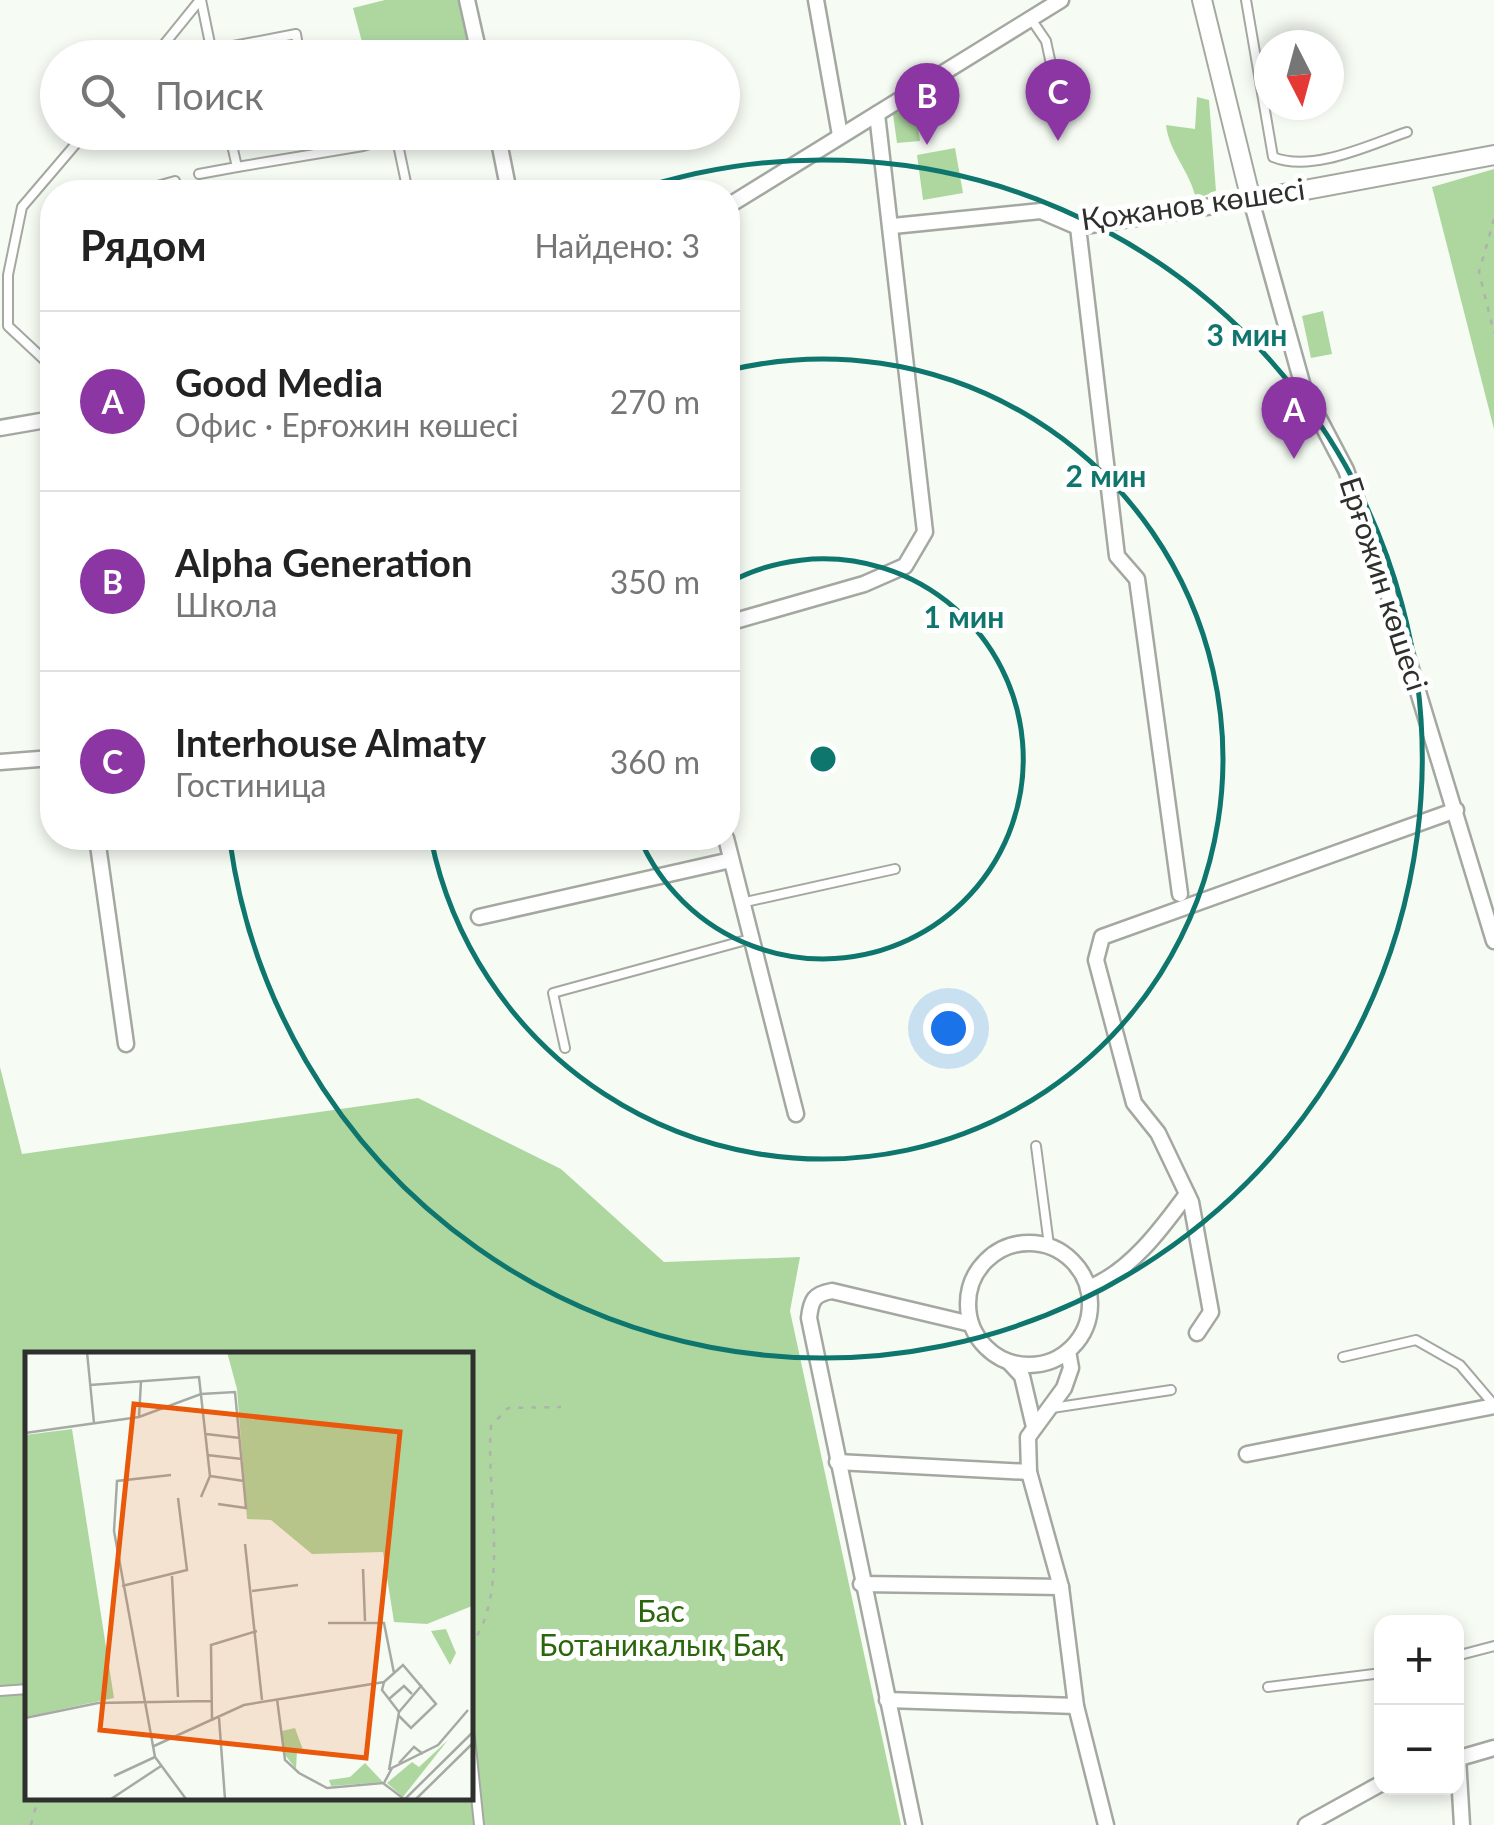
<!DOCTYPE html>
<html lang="ru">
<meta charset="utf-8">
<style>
:root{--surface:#fff;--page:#f2f2f2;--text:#222;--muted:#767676;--line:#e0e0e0;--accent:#8b36a3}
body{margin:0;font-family:Lato,sans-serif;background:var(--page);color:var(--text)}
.controls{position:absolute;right:30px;bottom:30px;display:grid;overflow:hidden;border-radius:20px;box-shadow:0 5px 15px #0003}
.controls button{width:90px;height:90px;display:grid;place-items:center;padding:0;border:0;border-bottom:2px solid var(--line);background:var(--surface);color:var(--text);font:50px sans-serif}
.compass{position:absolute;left:1254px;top:30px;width:90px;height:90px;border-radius:50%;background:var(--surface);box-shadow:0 5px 15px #0003;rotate:174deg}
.you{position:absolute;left:948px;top:1028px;width:35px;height:35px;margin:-25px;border:8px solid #fff;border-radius:50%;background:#1a73e8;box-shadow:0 0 0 15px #1a73e833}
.badge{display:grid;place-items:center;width:65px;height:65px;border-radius:50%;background:var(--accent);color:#fff;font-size:32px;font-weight:700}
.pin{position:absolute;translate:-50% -82px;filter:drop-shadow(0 2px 5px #0008)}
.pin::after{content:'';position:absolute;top:52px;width:35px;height:30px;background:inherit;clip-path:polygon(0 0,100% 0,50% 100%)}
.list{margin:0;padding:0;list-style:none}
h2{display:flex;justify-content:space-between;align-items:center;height:130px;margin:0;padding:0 40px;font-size:42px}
h2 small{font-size:32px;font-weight:400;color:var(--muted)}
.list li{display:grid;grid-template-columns:65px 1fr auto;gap:30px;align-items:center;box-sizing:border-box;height:180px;padding:0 40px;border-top:2px solid var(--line)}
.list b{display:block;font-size:38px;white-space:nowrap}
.list p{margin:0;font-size:32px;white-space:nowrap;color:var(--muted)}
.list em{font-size:32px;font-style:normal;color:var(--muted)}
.icon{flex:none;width:55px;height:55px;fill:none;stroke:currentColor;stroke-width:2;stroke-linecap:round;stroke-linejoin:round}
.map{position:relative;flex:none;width:1494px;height:1825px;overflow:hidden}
.search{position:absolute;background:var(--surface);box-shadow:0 5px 15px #0003;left:40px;top:40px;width:700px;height:110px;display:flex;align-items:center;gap:25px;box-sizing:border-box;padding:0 35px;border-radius:55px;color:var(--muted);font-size:38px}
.panel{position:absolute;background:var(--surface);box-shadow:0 5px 15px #0003;left:40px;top:180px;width:700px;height:670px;border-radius:40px}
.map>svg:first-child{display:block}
</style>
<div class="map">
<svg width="1494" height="1825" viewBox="0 0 1494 1825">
<rect width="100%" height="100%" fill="#f6fcf4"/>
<g fill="#aed7a0" fill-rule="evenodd">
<path d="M385,0H460L474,57H366L353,8Z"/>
<path d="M1197,97L1209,100L1216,191L1196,199C1190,171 1169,152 1166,125L1195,129Z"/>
<path d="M915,106L920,141L897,143L893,114Z"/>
<path d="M955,148L963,193L923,200L917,155Z"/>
<path d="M1494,169V429L1432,187Z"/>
<path d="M1323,311L1332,354L1311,358L1302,316Z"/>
<path d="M0,1067L22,1154L418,1098L561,1169L664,1262L800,1257L790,1311L901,1825H0ZM28,1355H470V1798H28Z"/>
</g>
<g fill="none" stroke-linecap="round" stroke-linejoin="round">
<defs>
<g id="service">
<path d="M201,0L213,58"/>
<path d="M1246,0L1273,157C1312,173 1369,145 1407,132"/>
<path d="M1031,19L1046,41L1060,106"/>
<path d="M212,50L296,34L300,58"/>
<path d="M153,58L200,0"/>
<path d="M396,135L408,192"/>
<path d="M237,167L363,146L408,132"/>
<path d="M199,174L237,167L229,132"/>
<path d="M136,192L175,181"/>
<path d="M52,367L8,326V275L22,207L86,132"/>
<path d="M741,903L895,869"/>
<path d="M565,1048L553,993L750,939"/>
<path d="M1036,1146L1049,1245"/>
<path d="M1343,1357L1416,1340L1460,1365L1494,1405"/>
<path d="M1052,1408L1171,1390"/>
<path d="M1456,1656L1494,1646"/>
<path d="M1268,1687L1382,1673"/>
<path d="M0,1691L28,1689"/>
<path d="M470,1737L479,1825"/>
</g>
<g id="minor">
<path d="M467,0L480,58"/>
<path d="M816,0L840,135"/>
<path d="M497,132L509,192"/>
<path d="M728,206L1061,0"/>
<path d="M893,226L1041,211L1078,227L1251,200L1304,390L1346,470L1377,557L1494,941"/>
<path d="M1078,227L1117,556L1137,579L1180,894"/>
<path d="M0,428L52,419"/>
<path d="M728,623L864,584L905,566L925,532L877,114"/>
<path d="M0,762L52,758"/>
<path d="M97,838L126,1044"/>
<path d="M726,838L796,1114"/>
<path d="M479,917L731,860"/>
<circle cx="1029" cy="1304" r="61"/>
<path d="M1088,1288C1129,1273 1162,1228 1187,1194"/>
<path d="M1197,1333L1211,1312L1191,1202L1158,1133L1134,1103L1096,960L1102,937L1456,810"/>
<path d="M1068,1351L1071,1368L1064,1388L1028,1437L1029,1472L1061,1587L1076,1706L1106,1825"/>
<path d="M1009,1362L1022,1376L1034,1427"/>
<path d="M1247,1454L1494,1406"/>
<path d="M837,1462L1029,1472"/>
<path d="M861,1584L1061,1587"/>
<path d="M887,1700L1076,1706"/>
<path d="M1458,1758L1462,1825"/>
<path d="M1456,1759L1494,1748"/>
<path d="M914,1825L809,1318C811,1300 814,1294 832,1291L971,1324"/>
<path d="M1306,1825L1382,1783"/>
</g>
<path id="tertiary" d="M1202,0L1251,200L1494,155"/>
</defs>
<use href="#service" stroke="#a3a9a1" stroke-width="12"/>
<use href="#minor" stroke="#a3a9a1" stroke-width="19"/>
<use href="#tertiary" stroke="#a3a9a1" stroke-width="22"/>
<g stroke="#adb2ac" stroke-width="2.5" stroke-dasharray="5 8" stroke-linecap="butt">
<path d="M1494,219L1479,272L1494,333"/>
<path d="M470,1646C512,1594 485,1489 491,1426L508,1408L561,1407"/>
<path d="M24,1704L28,1757"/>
<path d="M31,1825L38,1798"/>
</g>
<use href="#service" stroke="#fff" stroke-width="8"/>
<use href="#minor" stroke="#fff" stroke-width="14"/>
<use href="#tertiary" stroke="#fff" stroke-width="18"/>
</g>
<g fill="none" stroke="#0f766e" stroke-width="5">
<path d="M728 583A200 200 0 1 1 640 839"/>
<path d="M730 370A400 400 0 1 1 431 839"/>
<path d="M633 191A599 599 0 1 1 230 842"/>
</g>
<g text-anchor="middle" stroke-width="10" stroke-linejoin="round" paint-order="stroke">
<g font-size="30" fill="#2e302d" stroke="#fff">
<text transform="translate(1193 205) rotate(-8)" y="10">Қожанов көшесі</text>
<text transform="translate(1383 584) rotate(72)" y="10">Ерғожин көшесі</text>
</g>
<g font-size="30" fill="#2a660b" stroke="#fff">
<text x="661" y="1622">Бас<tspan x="661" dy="34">Ботаникалық Бақ</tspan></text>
</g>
</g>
<g transform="translate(25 1352)">
<rect width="448" height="448" fill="#f6fcf4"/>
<path d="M202,0H447V254L402,272L369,270L358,200L287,202L246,168L222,167L212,37ZM47,77L89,346L0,365V83ZM421,277L431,301L425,313L406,279ZM270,376L278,398L272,399L271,417L260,403L257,379ZM423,388L378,445L362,431L387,410L394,415ZM340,411L358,430L306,434L304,428L325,425Z" fill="#aed7a0"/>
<path fill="none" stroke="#a6aaa4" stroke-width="2.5" d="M62,0L69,71M65,33L174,25L185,124L176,145M114,65L116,29M0,81L114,65L176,42L210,40L221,156L193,152M181,82L215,86M182,103L217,107M146,123L92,129L89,179L130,405L161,447M185,124L219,129M220,192L237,348M338,217L340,269M147,224L153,345M97,234L162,218L153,146M227,239L273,233M303,271H359L369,321M359,330L357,338L374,360L364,418M252,347L260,408L274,421L302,436L358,431L379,447M364,347L379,334L387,342M374,360L397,333M0,366L73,351L186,349M194,366L200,447M187,369L186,293L232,279M129,394L219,353L359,330L378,313L411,352L386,376L373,363M374,411L389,395L398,402M89,424L130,405M359,431L367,416L413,393L443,358M86,447L136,414M380,447L448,380M391,447L448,391"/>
<path fill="#e8590c" fill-opacity="0.15" stroke="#e8590c" stroke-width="5" d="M109,52L375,80L341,406L75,378Z"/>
<rect width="448" height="448" fill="none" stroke="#2e302d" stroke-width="5"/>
</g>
<circle cx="823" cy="759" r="15" fill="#0f766e" stroke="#fff" stroke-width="5"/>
<g font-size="30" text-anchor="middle" font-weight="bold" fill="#0f766e" stroke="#fff" stroke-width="10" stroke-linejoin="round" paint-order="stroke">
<text x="1247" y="346">3 мин</text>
<text x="1106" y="487">2 мин</text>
<text x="964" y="628">1 мин</text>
</g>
</svg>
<div class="controls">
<button>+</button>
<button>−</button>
</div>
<svg class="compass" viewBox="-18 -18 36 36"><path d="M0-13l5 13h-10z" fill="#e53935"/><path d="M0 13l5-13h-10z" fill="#767676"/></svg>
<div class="you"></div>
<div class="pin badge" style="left:1294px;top:459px">A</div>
<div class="pin badge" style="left:927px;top:145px">B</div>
<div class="pin badge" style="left:1058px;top:141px">C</div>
<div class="search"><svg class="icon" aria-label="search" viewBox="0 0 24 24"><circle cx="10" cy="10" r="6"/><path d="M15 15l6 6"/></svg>Поиск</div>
<section class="panel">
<h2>Рядом<small>Найдено: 3</small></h2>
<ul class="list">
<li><span class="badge">A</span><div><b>Good Media</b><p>Офис · Ерғожин көшесі</p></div><em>270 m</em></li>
<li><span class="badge">B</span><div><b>Alpha Generation</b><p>Школа</p></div><em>350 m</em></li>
<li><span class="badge">C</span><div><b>Interhouse Almaty</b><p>Гостиница</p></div><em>360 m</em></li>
</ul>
</section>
</div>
